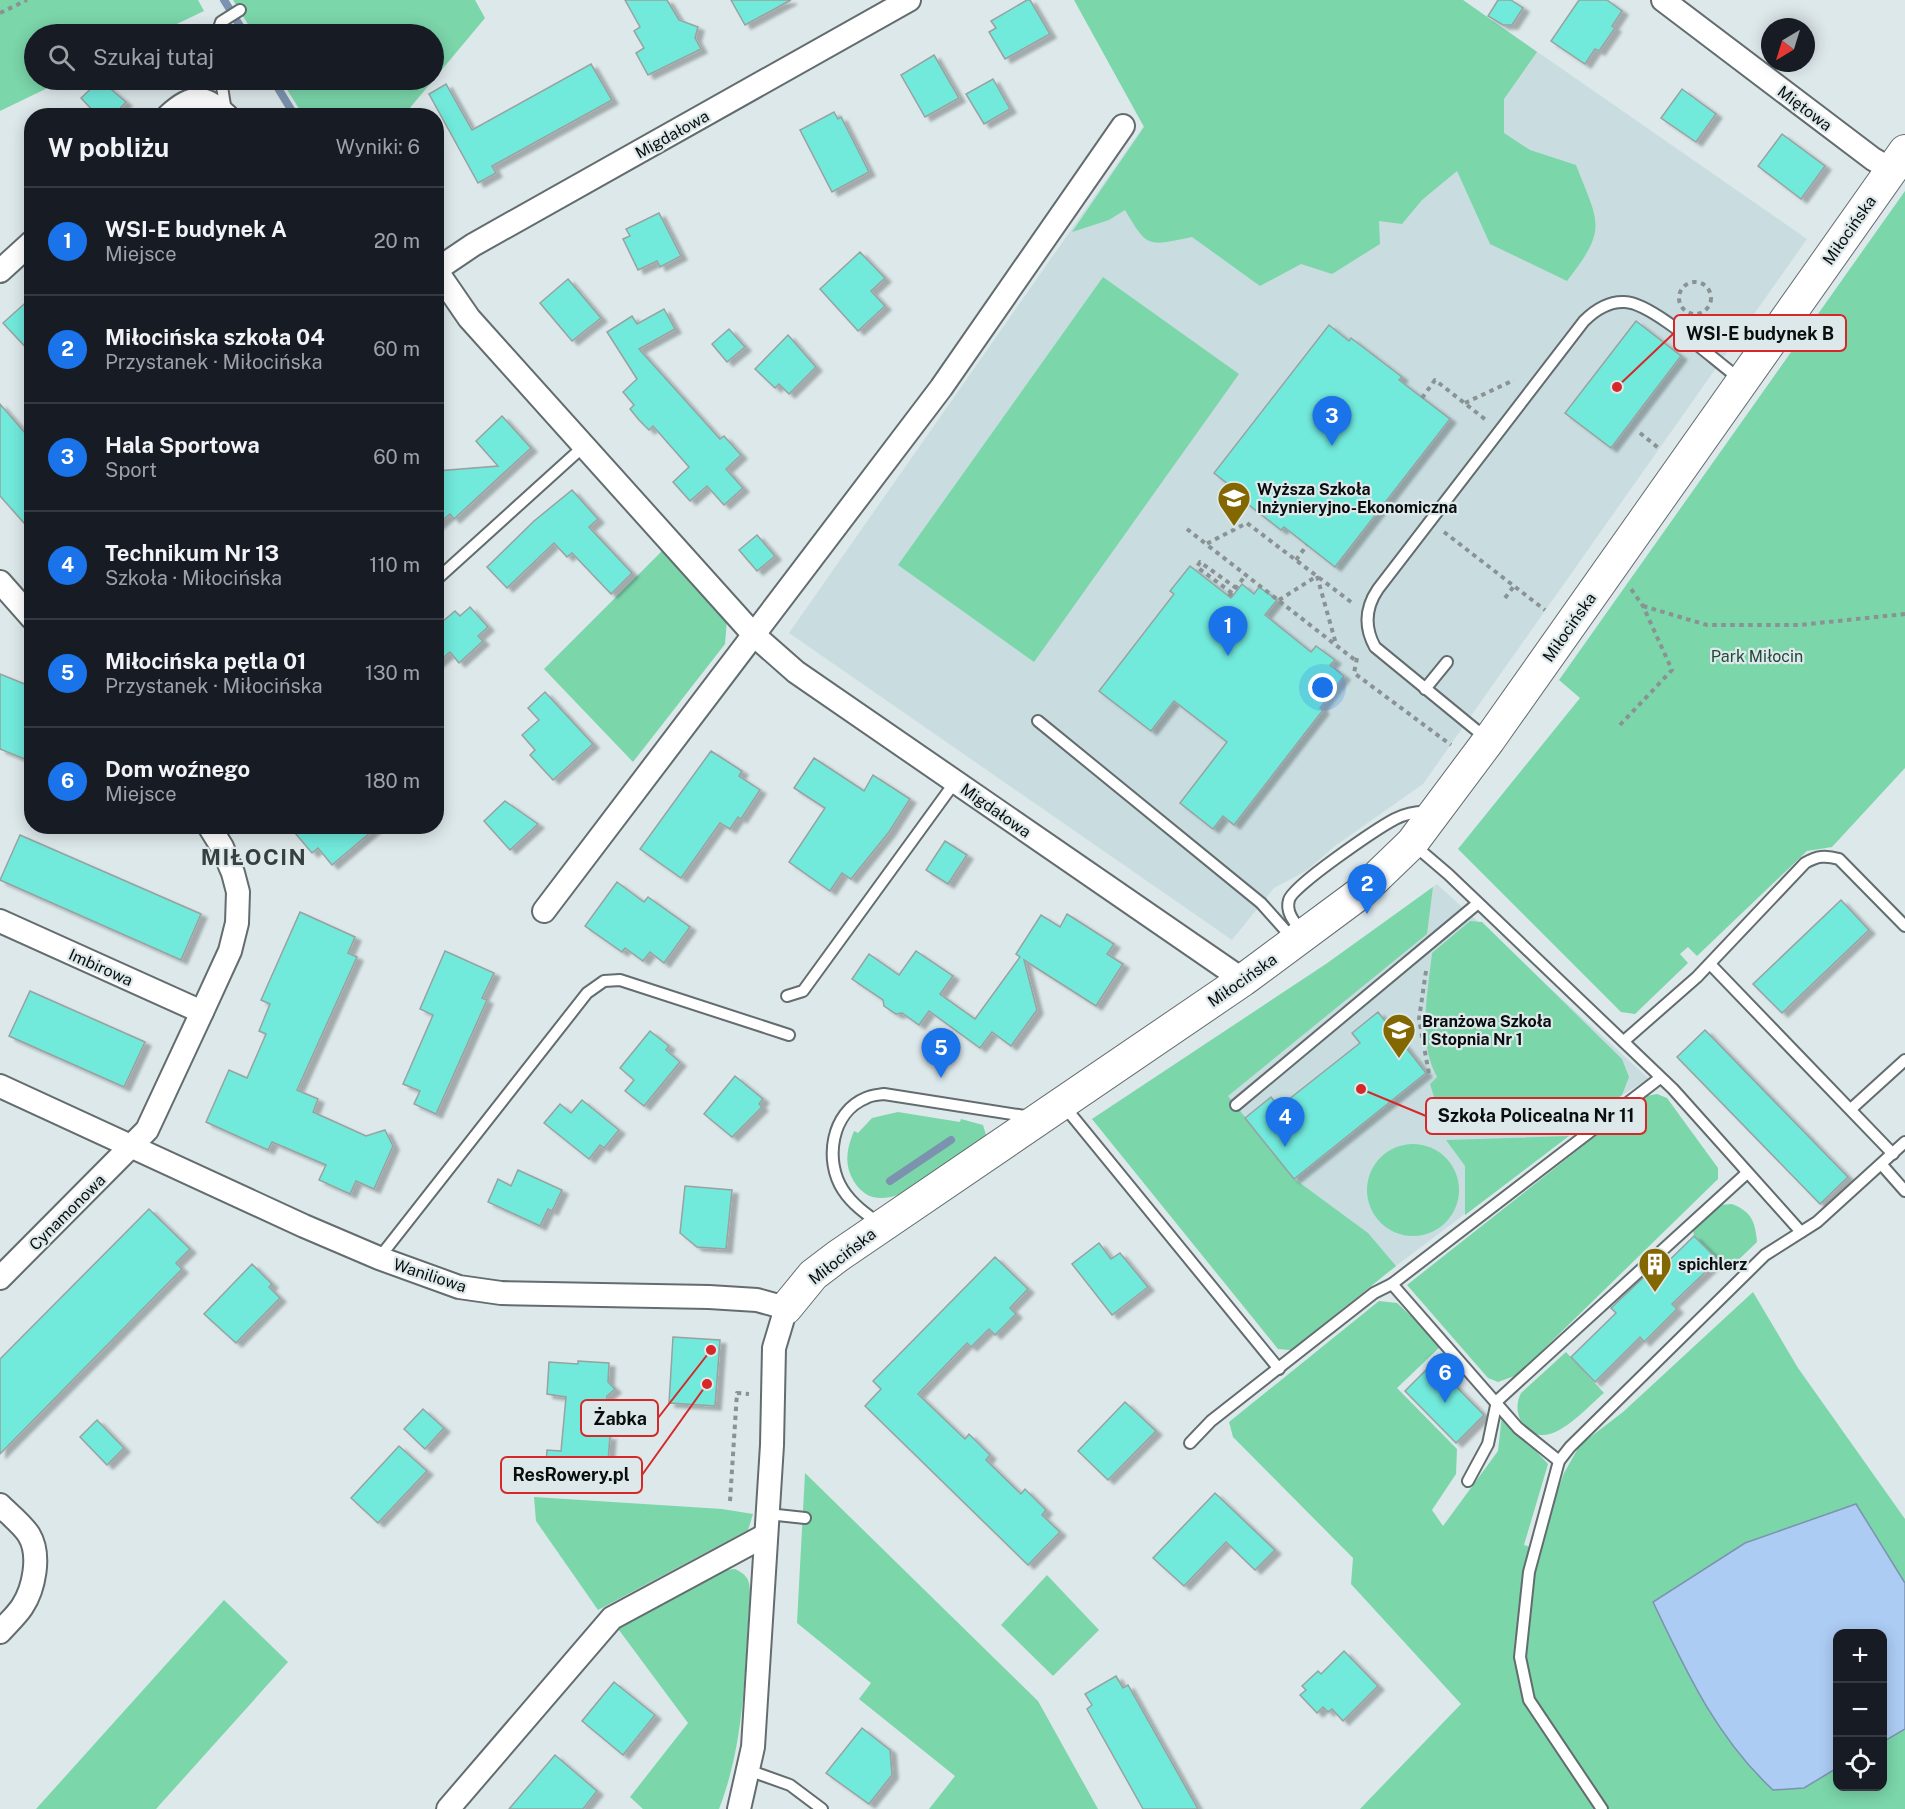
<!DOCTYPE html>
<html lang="pl">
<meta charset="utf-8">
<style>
:root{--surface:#171b24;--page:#242831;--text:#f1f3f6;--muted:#9ea1a6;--line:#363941;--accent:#1a73e8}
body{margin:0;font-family:"Public Sans",sans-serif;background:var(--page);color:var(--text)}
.controls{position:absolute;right:18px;bottom:18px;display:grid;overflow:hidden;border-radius:12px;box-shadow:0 3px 15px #0003}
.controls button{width:54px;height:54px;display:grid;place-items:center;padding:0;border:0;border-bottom:2px solid var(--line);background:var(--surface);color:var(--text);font:30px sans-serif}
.compass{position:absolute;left:1761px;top:18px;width:54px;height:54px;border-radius:50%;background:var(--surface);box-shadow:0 3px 15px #0003;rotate:218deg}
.you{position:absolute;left:1323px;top:688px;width:21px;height:21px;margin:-15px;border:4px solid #fff;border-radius:50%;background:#1a73e8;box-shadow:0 0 0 9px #1a73e833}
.badge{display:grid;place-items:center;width:39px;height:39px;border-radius:50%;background:var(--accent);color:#fff;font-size:20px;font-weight:700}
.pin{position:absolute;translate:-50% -50px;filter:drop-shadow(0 2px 3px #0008)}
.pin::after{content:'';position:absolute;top:32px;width:21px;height:18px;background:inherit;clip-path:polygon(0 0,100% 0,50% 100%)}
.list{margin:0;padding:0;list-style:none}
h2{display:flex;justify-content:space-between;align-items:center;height:78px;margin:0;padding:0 24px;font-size:26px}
h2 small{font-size:20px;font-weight:400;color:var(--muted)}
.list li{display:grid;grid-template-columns:39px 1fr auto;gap:18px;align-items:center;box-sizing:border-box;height:108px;padding:0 24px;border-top:2px solid var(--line)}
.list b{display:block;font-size:22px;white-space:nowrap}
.list p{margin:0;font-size:20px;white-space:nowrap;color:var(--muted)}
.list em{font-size:20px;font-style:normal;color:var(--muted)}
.icon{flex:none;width:33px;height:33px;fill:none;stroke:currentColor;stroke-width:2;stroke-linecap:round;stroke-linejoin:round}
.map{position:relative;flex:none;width:1905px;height:1809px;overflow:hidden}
.search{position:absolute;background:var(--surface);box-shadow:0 3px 15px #0003;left:24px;top:24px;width:420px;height:66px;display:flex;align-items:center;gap:15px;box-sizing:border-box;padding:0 21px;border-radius:33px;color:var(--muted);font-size:22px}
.panel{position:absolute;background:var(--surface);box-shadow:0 3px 15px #0003;left:24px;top:108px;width:420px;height:726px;border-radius:24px}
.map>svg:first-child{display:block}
</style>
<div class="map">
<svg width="1905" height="1809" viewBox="0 0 1905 1809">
<defs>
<filter id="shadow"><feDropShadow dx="6" dy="4" stdDeviation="1.5" flood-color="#0004"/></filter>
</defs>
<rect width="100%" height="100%" fill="#dde8ea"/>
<g fill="#c9dde0">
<path d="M1463,0L1807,239L1423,784L1335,846L1306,871L1274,888L1232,940L789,633L1220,17Z"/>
<path d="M1437,884L1649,1079L1622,1095L1396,1266L1291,1350L1278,1349L1092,1119L1326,964Z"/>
</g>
<g fill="#7bd6aa" fill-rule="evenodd">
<path d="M0,0H198L204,11L156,34H34V80H64L0,111Z"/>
<path d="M233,0H475L485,18L404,115H303L281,80H434V34H254Z"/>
<path d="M1074,0H1463L1537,52L1504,99V133L1530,150L1576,165C1599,224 1608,228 1567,281L1490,244L1457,171L1422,200L1402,224L1379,221L1380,244L1332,274L1301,264L1260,286L1192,237C1148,246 1148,249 1125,210L1109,220L1072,232L1144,127Z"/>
<path d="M1905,191V768L1832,847L1807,851L1697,956L1688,947L1680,954L1688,963L1635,1014L1621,1012L1458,849L1580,698L1559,680Z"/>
<path d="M1103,277L1239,374L1034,662L898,565Z"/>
<path d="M664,549L727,619L725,644L633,762L544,669Z"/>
<path d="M1433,887L1427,934L1228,1096L1296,1180L1368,1233L1396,1266L1291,1350L1278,1349L1092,1119L1326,964Z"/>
<path d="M1470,921L1482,922L1622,1059L1629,1077L1622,1095L1586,1123L1443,1126L1430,1084L1437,1077C1417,1041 1428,992 1432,953Z"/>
<path d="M1657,1094L1667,1098L1718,1168V1179L1517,1375L1498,1382L1488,1378L1407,1285L1646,1096Z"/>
<path d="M898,1112L960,1122L961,1119L983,1125L986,1135C981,1146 963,1154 953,1161C926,1180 874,1225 851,1176C844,1160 848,1146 854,1131L858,1133L872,1118Z"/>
<path d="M1569,1136L1465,1215V1166L1446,1140Z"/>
<circle cx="1413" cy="1190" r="46"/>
<path d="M1732,1204C1752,1212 1755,1222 1757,1242L1733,1265L1724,1267L1694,1236L1693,1230L1720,1205Z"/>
<path d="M1753,1292L1798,1368L1905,1519V1809H1360L1461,1704L1351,1584L1353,1558L1233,1437L1229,1422L1379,1301L1397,1303L1442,1345L1397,1388L1457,1449L1456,1474L1432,1510L1443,1526L1498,1451L1502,1415L1548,1464L1524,1545L1537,1549L1564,1473L1580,1445L1623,1412ZM1838,1634H1882V1786H1838Z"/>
<path d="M1566,1352L1604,1393C1583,1410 1547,1456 1523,1424C1516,1414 1516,1403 1521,1393Z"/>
<path d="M805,1473L1038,1701L1098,1809H929L955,1776L859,1699L871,1683L797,1623Z"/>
<path d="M534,1497L722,1509L753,1514L748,1530L598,1610L536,1521Z"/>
<path d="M735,1569C749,1576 750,1581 750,1596C744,1670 746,1739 719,1809H643L630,1797L688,1723L616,1626L720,1571Z"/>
<path d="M1047,1575L1099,1630L1053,1676L1001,1625Z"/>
<path d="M224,1600L288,1662L156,1809H36Z"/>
</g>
<path fill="#adccf4" stroke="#7c93af" stroke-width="1.5" d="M1856,1504L1905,1583V1729L1883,1742L1882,1634H1838L1837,1768L1804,1788L1773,1790C1716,1737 1686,1671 1653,1602L1745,1543Z"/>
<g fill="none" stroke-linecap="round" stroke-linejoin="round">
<g stroke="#7c93af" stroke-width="8">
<path d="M224,0L245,34"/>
<path d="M273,80L295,116"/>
<path d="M890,1181L951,1140"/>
</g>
</g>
<g fill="#71e9db" stroke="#98a2a0" stroke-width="1.5" filter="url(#shadow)">
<path d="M625,0H667L679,20L698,27L695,38L701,49L648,75L636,53L644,48L634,31L640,27Z"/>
<path d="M731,0H791L745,25Z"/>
<path d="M1027,0H1030L1050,34L1005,59L989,32L996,28L991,21Z"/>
<path d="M1498,0H1511L1523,8L1512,25H1503L1488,16Z"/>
<path d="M1579,0H1607L1622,11L1612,26L1615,28L1599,51L1595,49L1585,64L1551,41Z"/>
<path d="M934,55L959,98L925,117L901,75Z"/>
<path d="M591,64L612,100L492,166L496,173L478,183L429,94L446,84L472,130Z"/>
<path d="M993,79L1010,109L984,124L966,94Z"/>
<path d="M100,80L126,102L113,116H98L81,98Z"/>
<path d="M1682,89L1716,114L1696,142L1661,118Z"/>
<path d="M834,112L838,119L841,117L869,172L832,192L800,130Z"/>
<path d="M1782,134L1825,166L1801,199L1758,166Z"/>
<path d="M659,213L681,256L660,267L657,261L638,270L623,239L630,236L626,229Z"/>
<path d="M860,252L885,278L871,291L885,306L858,331L820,289Z"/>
<path d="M568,279L601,318L572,341L540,303Z"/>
<path d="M32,297V354L3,323Z"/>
<path d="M664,309L675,329L639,349L720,439L724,436L741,455L726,469L743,488L724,505L707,486L690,501L673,482L689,467L653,426L649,430L639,420L630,409L634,405L623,392L637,379L607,332L632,316L637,324Z"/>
<path d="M1636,321L1681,356L1611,448L1565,413Z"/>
<path d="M1329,325L1349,341L1351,338L1402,377L1399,380L1450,419L1335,567L1284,527L1281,530L1231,491L1233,488L1214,473Z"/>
<path d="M729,329L745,347L727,362L712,344Z"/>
<path d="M788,335L816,367L789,394L779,384L775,388L755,369Z"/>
<path d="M0,404L32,441V532L0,496Z"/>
<path d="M502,416L531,448L454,519L450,514L436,526V471L498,466L476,441Z"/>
<path d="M572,490L598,519L589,527L632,573L611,594L572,553L567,557L554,543L507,588L487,567L534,521Z"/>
<path d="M757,535L775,556L757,571L739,550Z"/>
<path d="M1190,566L1231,598L1242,584L1254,594L1259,587L1277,600L1265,615L1311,652L1316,646L1335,660L1330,665L1344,676L1320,708L1323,710L1234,825L1223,816L1213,829L1180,803L1227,742L1174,701L1151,731L1099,691L1174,594L1170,591Z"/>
<path d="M470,607L488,627L478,636L483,641L459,663L450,652L436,664V627L455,611L460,616Z"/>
<path d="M0,674L32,687V762L0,749Z"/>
<path d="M545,692L593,744L553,780L530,755L535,750L522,735L539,720L528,708Z"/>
<path d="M711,751L742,771L739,776L760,790L741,819L738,817L730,829L720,823L681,878L640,849Z"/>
<path d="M814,758L864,791L873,775L910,799L889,832L851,879L842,873L830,891L789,862L825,808L794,788Z"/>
<path d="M505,801L538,824L510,850L484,821Z"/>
<path d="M289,826H378L332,865L318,848L312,853Z"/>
<path d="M20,835L201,914L181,960L0,880Z"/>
<path d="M945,841L967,855L948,884L926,870Z"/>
<path d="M617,882L644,902L648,897L690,927L664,963L650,952L643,961L625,948L622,952L585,926Z"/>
<path d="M1841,900L1869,930L1782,1013L1753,984Z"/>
<path d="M300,912L355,937L348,953L357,957L297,1090L318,1099L313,1112L366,1136L385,1130L393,1146L374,1189L356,1181L350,1194L319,1180L326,1165L272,1142L268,1150L206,1122L229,1070L247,1078L266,1034L259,1031L270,1004L261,1000Z"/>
<path d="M1067,914L1114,944L1107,954L1123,964L1096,1006L1024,960L1037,1010L1011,1046L992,1032L980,1048L929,1011L919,1025L902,1013L896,1014L884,1006L883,1000L852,979L869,954L899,975L916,951L953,976L940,994L975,1019L1020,957L1016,954L1041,915L1060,927Z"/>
<path d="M445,951L494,973L482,998L487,1000L436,1114L414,1104L420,1091L403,1084L433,1015L420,1009Z"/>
<path d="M30,991L145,1042L124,1087L9,1036Z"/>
<path d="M1378,1012L1426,1073L1294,1179L1245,1118L1271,1097L1279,1107L1360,1043L1352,1033Z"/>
<path d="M1705,1030L1848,1177L1820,1204L1677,1057Z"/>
<path d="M650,1031L669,1046L666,1050L680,1062L644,1106L625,1091L634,1080L620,1068Z"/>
<path d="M735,1076L763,1099L759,1104L762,1107L732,1137L704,1114Z"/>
<path d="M582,1100L619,1130L604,1148L600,1145L589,1159L544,1123L560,1104L571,1113Z"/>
<path d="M518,1170L562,1190L552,1211L548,1209L540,1226L488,1202L498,1179L511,1186Z"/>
<path d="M685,1186L732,1190L726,1249L697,1247L680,1233Z"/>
<path d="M149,1209L190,1249L176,1263L182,1269L0,1454V1359Z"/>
<path d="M1694,1236L1718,1260L1672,1304L1677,1309L1644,1342L1640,1337L1595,1382L1571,1357L1616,1313L1611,1308L1644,1277L1648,1281Z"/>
<path d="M1099,1243L1111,1259L1120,1253L1148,1287L1112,1315L1072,1264Z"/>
<path d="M995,1257L1028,1289L1010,1308L1016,1314L995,1335L989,1329L971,1347L967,1343L918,1394L965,1439L969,1434L990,1455L986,1460L1021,1494L1025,1489L1046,1510L1042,1515L1060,1532L1028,1565L865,1406L881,1389L873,1381Z"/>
<path d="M252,1264L272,1284L269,1287L280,1298L236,1343L204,1314Z"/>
<path d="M673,1337L720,1340L715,1406L669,1403Z"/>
<path d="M578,1361L609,1363L608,1382L615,1389L607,1396L604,1436H610L608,1461H604L602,1479L545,1475L547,1450L561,1451L566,1397L547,1394L549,1362L578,1364Z"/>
<path d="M1433,1363L1484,1415L1456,1443L1405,1391Z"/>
<path d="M1125,1402L1156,1431L1108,1480L1078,1451Z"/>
<path d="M423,1409L444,1428L425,1449L404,1429Z"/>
<path d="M97,1420L124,1448L107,1465L80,1437Z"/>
<path d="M399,1446L427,1471L378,1523L351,1498Z"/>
<path d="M1215,1493L1275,1550L1255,1570L1226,1542L1184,1586L1153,1558Z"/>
<path d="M1344,1651L1378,1686L1343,1721L1332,1709L1328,1712L1323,1707L1317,1713L1300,1695L1306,1690L1302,1686L1318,1671L1321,1674Z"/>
<path d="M1116,1676L1123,1688L1128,1685L1198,1809H1143L1087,1709L1092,1705L1085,1694Z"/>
<path d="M614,1682L655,1715L623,1755L582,1721Z"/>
<path d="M862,1728L890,1750L892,1775L869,1804L826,1773Z"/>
<path d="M555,1755L597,1791L583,1809H509Z"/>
</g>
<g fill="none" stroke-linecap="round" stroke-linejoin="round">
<defs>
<g id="lane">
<path d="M217,34L221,22L240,10"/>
<path d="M221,80L226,112"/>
<path d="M436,580L584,446"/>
<path d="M1425,689L1447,662"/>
<path d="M1038,721L1261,903L1294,940"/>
<path d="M1486,738L1375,647C1364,627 1365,608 1378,589L1584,321C1594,311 1609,301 1625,302C1653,303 1715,361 1740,379"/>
<path d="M1414,845L1448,874L1673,1089L1801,1232"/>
<path d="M1303,933C1296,924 1285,913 1289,900C1292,886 1378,828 1395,819C1407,813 1417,811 1430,812"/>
<path d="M1710,964L1893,1154"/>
<path d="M787,996L803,991L955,782"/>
<path d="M1624,1041L1697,977L1805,863C1817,856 1825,855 1839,859L1905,926"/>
<path d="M1236,1105L1477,904"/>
<path d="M1064,1106L1279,1369"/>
<path d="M1851,1109L1905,1060"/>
<path d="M1882,1165L1905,1191"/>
<path d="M880,1224C866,1214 852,1204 843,1190C824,1161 831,1112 866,1098C871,1095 878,1095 884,1094L1031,1117"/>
<path d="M379,1258L587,993L604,981L620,980L789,1035"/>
<path d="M1392,1284L1660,1078"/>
<path d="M1190,1443L1211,1421L1374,1293L1392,1284L1518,1428L1559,1461"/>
<path d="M1468,1481L1488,1444L1497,1401L1747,1173"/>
<path d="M768,1514L805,1518"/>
<path d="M748,1770L790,1785L822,1809"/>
<path d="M1602,1809L1529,1700L1520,1657L1529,1572L1559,1461L1570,1447L1765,1255L1817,1222L1905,1142"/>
</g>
<g id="street">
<path d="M1663,0L1873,159L1892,170"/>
<path d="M168,116C192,94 204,94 227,116"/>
<path d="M436,270L469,318L754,635L796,672L1243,980"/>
<path d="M436,270L473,245L909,0"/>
<path d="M0,271L32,242"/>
<path d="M0,582L32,618"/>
<path d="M544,911L941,388L1123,126"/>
<path d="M0,921L202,1012"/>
<path d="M0,1086L304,1226L379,1258L459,1287L501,1293L709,1297L757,1300L786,1308L774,1348L772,1445L753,1747L739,1809"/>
<path d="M0,1278L147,1130L202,1012L230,951L237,923L238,892L233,873L222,847L209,826"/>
<path d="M0,1505C9,1514 23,1525 29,1535C41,1555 34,1589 22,1607C16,1616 7,1624 0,1632"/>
<path d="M448,1809L612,1618L766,1535"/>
</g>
<path id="secondary" d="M786,1308L813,1275L838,1256L1243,980L1359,894L1412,843L1489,740L1905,151"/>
</defs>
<use href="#lane" stroke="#636c6e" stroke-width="14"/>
<use href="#street" stroke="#636c6e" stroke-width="26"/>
<use href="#secondary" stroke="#636c6e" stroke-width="34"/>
<g stroke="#8a9293" stroke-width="4" stroke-dasharray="4.5 4.5" stroke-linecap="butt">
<path d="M0,13L27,0"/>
<circle cx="1695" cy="298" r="16"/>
<path d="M1422,398L1435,380L1486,420"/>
<path d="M1465,403L1514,380"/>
<path d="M1640,433L1661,450"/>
<path d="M1187,529L1206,544"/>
<path d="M1444,532L1545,610"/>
<path d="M1296,560L1307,545"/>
<path d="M1232,593L1197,567L1200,562L1236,588"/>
<path d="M1229,596L1246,575"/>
<path d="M1505,598L1514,586"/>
<path d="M1279,600L1317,576L1336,644"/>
<path d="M1351,602L1247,523L1206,544L1355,660"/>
<path d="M1643,606L1707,625H1799L1905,614"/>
<path d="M1357,658L1354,673L1451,745"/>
<path d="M1620,725L1672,670L1643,606L1631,589"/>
<path d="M1426,971L1419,1019L1429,1074L1426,1073"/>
<path d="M730,1501L737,1393L749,1394"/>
</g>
<use href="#lane" stroke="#fff" stroke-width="10"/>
<use href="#street" stroke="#fff" stroke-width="22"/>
<use href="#secondary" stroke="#fff" stroke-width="32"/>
</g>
<defs>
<symbol id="university-pin" viewBox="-11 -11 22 30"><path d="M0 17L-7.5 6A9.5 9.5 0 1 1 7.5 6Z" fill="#836801" stroke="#dde8ea"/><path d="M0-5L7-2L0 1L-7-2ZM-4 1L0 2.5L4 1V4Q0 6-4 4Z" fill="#fff"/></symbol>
<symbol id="school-pin" viewBox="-11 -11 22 30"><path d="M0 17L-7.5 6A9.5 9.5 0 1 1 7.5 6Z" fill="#836801" stroke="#dde8ea"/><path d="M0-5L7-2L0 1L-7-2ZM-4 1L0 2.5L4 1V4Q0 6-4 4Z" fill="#fff"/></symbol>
<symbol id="building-pin" viewBox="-11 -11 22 30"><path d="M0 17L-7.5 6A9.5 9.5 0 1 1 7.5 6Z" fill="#836801" stroke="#dde8ea"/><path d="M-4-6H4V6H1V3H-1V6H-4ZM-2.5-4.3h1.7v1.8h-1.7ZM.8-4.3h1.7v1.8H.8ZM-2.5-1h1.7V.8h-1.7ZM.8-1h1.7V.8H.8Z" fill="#fff"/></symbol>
</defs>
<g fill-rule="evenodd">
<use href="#university-pin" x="1215" y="479" width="38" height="52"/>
<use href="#school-pin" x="1380" y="1011" width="38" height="52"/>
<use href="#building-pin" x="1636" y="1245" width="38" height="52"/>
</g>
<g text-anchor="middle" stroke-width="4.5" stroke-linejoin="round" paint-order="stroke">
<g font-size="16" fill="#0a0e0e" stroke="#dde8ea">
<text transform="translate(1805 108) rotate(37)" y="6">Miętowa</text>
<text transform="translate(672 134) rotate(-29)" y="6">Migdałowa</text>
<text transform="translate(1849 230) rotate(-55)" y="6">Miłocińska</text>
<text transform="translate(1569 627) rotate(-55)" y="6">Miłocińska</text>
<text transform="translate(996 810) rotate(35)" y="6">Migdałowa</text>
<text transform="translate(101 967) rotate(24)" y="6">Imbirowa</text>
<text transform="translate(1242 980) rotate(-35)" y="6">Miłocińska</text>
<text transform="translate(67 1212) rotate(-45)" y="6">Cynamonowa</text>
<text transform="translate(842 1256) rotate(-38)" y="6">Miłocińska</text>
<text transform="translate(430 1275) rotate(18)" y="6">Waniliowa</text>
</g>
<g font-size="16" font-weight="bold" fill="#0a0e0e" stroke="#dde8ea" text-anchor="start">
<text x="1257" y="495">Wyższa Szkoła<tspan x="1257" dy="18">Inżynieryjno-Ekonomiczna</tspan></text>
<text x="1422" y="1027">Branżowa Szkoła<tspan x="1422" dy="18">I Stopnia Nr 1</tspan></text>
<text x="1678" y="1270">spichlerz</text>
</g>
<g font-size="16" fill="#214937" stroke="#dde8ea">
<text x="1757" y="662">Park Miłocin</text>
</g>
<g font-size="22" font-weight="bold" letter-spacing="1.5" fill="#374041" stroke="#dde8ea">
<text x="254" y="865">MIŁOCIN</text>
</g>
</g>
<path fill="none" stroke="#d62828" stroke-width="2" d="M1617 387L1674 333M1361 1089L1426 1116M711 1350L658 1418M707 1384L642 1475"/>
<g fill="#d62828" stroke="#dde8ea" stroke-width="2">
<circle cx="1617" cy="387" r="6"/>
<circle cx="1361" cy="1089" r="6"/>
<circle cx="711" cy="1350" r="6"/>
<circle cx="707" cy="1384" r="6"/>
</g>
<g fill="#dde8ea" stroke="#d62828" stroke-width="2">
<rect x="1674" y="315" width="172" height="36" rx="6"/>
<rect x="1426" y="1098" width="220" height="36" rx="6"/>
<rect x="581" y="1400" width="77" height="36" rx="6"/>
<rect x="501" y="1457" width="141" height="36" rx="6"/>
</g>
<g font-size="18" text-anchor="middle" font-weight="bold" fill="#0a0e0e">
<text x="1760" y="340">WSI-E budynek B</text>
<text x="1536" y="1122">Szkoła Policealna Nr 11</text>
<text x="620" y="1425">Żabka</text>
<text x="571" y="1481">ResRowery.pl</text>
</g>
</svg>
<div class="controls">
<button>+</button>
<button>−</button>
<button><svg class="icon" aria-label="locate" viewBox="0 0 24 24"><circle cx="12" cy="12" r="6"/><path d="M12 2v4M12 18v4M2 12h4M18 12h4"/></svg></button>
</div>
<svg class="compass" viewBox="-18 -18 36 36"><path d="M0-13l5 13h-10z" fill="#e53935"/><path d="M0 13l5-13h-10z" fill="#9ea1a6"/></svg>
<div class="you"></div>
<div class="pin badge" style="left:1228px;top:656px">1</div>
<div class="pin badge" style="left:1367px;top:914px">2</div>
<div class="pin badge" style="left:1332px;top:446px">3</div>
<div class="pin badge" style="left:1285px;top:1147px">4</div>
<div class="pin badge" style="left:941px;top:1078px">5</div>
<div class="pin badge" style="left:1445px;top:1403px">6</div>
<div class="search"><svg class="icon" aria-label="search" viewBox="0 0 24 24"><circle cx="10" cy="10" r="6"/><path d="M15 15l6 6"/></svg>Szukaj tutaj</div>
<section class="panel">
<h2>W pobliżu<small>Wyniki: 6</small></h2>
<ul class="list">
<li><span class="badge">1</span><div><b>WSI-E budynek A</b><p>Miejsce</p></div><em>20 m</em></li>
<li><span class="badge">2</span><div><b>Miłocińska szkoła 04</b><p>Przystanek · Miłocińska</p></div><em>60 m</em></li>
<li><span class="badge">3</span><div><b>Hala Sportowa</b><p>Sport</p></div><em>60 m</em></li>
<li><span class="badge">4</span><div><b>Technikum Nr 13</b><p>Szkoła · Miłocińska</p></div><em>110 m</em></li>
<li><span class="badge">5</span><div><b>Miłocińska pętla 01</b><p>Przystanek · Miłocińska</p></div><em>130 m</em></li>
<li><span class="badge">6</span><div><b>Dom woźnego</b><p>Miejsce</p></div><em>180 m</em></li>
</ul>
</section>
</div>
